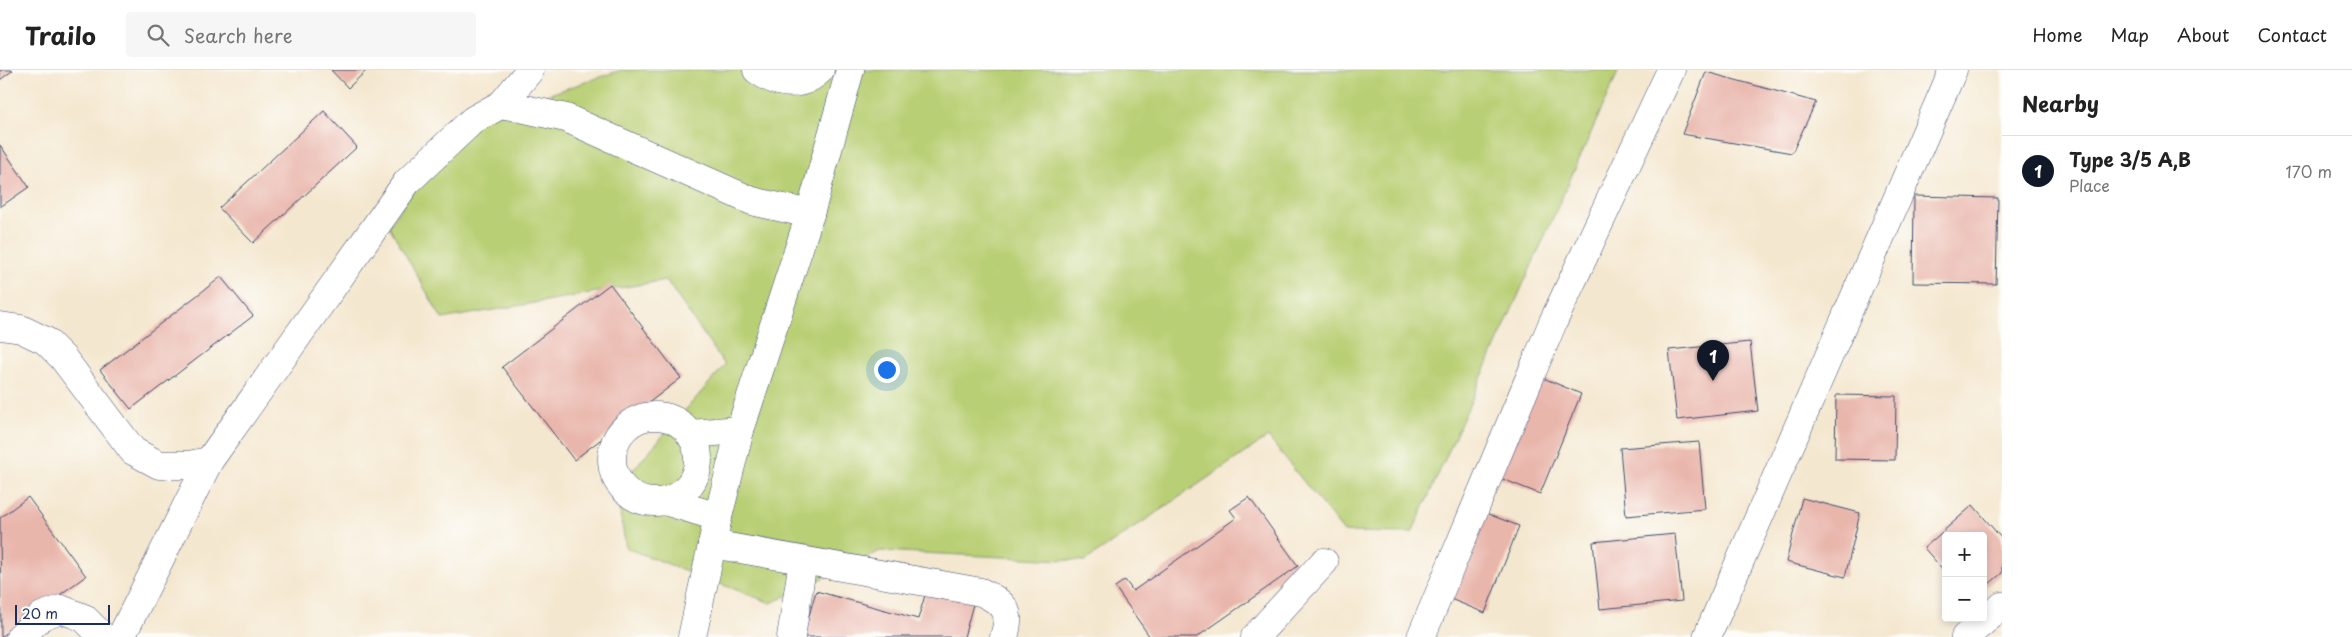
<!DOCTYPE html>
<meta charset="utf-8">
<style>
:root{--surface:#fff;--page:#f6f6f6;--text:#222;--muted:#767676;--line:#e0e0e0;--accent:#111827}
body{margin:0;font-family:"Playpen Sans",sans-serif;background:var(--page);color:var(--text)}
.controls{position:absolute;right:15px;bottom:15px;display:grid;overflow:hidden;border-radius:5px;box-shadow:0 2px 8px #0003}
.controls button{width:45px;height:45px;display:grid;place-items:center;padding:0;border:0;border-bottom:1px solid var(--line);background:var(--surface);color:var(--text);font:25px sans-serif}
.scale{position:absolute;left:15px;bottom:12px;width:95px;box-sizing:border-box;padding-left:5px;border:2px solid #1b2f5e;border-top:0;font-size:14px;line-height:18px;white-space:nowrap;color:#1b2f5e;-webkit-text-stroke:4px #fdfcf7;paint-order:stroke}
.you{position:absolute;left:886px;top:299px;width:18px;height:18px;margin:-12px;border:4px solid #fff;border-radius:50%;background:#1a73e8;box-shadow:0 0 0 8px #1a73e833}
.badge{display:grid;place-items:center;width:32px;height:32px;border-radius:50%;background:var(--accent);color:#fff;font-size:16px;font-weight:700}
.pin{position:absolute;translate:-50% -41px;filter:drop-shadow(0 1px 2px #0008)}
.pin::after{content:'';position:absolute;top:26px;width:18px;height:15px;background:inherit;clip-path:polygon(0 0,100% 0,50% 100%)}
.list{margin:0;padding:0;list-style:none}
h2{display:flex;justify-content:space-between;align-items:center;height:65px;margin:0;padding:0 20px;font-size:21px}
h2 small{font-size:16px;font-weight:400;color:var(--muted)}
.list li{display:grid;grid-template-columns:32px 1fr auto;gap:15px;align-items:center;box-sizing:border-box;height:70px;padding:0 20px;border-top:1px solid var(--line)}
.list b{display:block;font-size:19px;white-space:nowrap}
.list p{margin:0;font-size:16px;white-space:nowrap;color:var(--muted)}
.list em{font-size:16px;font-style:normal;color:var(--muted)}
.icon{flex:none;width:28px;height:28px;fill:none;stroke:currentColor;stroke-width:2;stroke-linecap:round;stroke-linejoin:round}
.map{position:relative;flex:none;width:2002px;height:567px;overflow:hidden}
header{display:flex;align-items:center;gap:30px;box-sizing:border-box;height:70px;padding:0 25px;background:var(--surface);border-bottom:1px solid var(--line)}
header strong{font-size:24px}
nav{display:flex;gap:28px;margin-inline-start:auto;font-size:18px}
.search{width:350px;height:45px;background:var(--page);display:flex;align-items:center;gap:12px;box-sizing:border-box;padding:0 18px;border-radius:5px;color:var(--muted);font-size:19px}
main{display:flex}
aside{flex:1;background:var(--surface)}
.map>svg:first-child{display:block}
</style>
<header>
<strong>Trailo</strong>
<div class="search"><svg class="icon" aria-label="search" viewBox="0 0 24 24"><circle cx="10" cy="10" r="6"/><path d="M15 15l6 6"/></svg>Search here</div>
<nav><a>Home</a><a>Map</a><a>About</a><a>Contact</a></nav>
</header>
<main>
<div class="map">
<svg width="2002" height="567" viewBox="0 0 2002 567">
<rect width="100%" height="100%" fill="#fdfcf7"/>
<filter id="ink" filterUnits="userSpaceOnUse"><feTurbulence type="fractalNoise" baseFrequency=".02" numOctaves="2"/><feDisplacementMap in="SourceGraphic" scale="10" xChannelSelector="R" yChannelSelector="G"/><feConvolveMatrix kernelMatrix="1 2 1 2 8 2 1 2 1" color-interpolation-filters="sRGB"/></filter>
<filter id="wash" filterUnits="userSpaceOnUse"><feTurbulence type="fractalNoise" baseFrequency=".0096" numOctaves="4" result="noise"/><feDisplacementMap in="SourceGraphic" scale="20" xChannelSelector="R" yChannelSelector="G"/><feGaussianBlur stdDeviation="1.12" result="paint"/><feColorMatrix in="noise" values="0 0 0 0 0 0 0 0 0 0 0 0 0 0 0 0 0 1.4 0 .05"/><feComposite in="paint" operator="in"/></filter>
<g filter="url(#wash)">
<rect width="100%" height="100%" fill="#f4e7cf"/>
<path fill="#b9cf74" stroke="#6a7f69" d="M621,0H1619L1412,463L1344,462L1268,367L1085,491L880,481L771,533L626,478L616,419L725,295L666,210L442,249L389,156L455,56Z"/>
<g id="blocks">
<g fill="#e9b6ac">
<path d="M0,0H13L0,10Z"/>
<path d="M331,0H367L348,18Z"/>
<path d="M1706,2L1816,32L1792,83L1682,64Z"/>
<path d="M324,41L357,77L253,173L219,138Z"/>
<path d="M0,75L29,117L0,137Z"/>
<path d="M1914,126L1998,128L1996,214L1913,213Z"/>
<path d="M221,207L253,246L131,339L100,300Z"/>
<path d="M610,214L681,308L574,390L502,297Z"/>
<path d="M1750,272L1758,341L1677,350L1669,280Z"/>
<path d="M1541,307L1581,324L1540,424L1500,408Z"/>
<path d="M1836,325L1896,326L1895,390L1835,389Z"/>
<path d="M1699,372L1705,439L1626,446L1620,378Z"/>
<path d="M28,427L86,506L1,567L0,448Z"/>
<path d="M1249,427L1298,496L1197,567H1150L1115,517L1125,510L1133,521L1236,448L1230,440Z"/>
<path d="M1802,428L1860,443L1845,507L1786,492Z"/>
<path d="M1973,435L2002,469V503L1983,519V466H1946V503L1924,478Z"/>
<path d="M1483,442L1519,456L1485,543L1448,528Z"/>
<path d="M1675,464L1682,531L1600,539L1593,472Z"/>
<path d="M928,515L975,527L964,567H803L816,521L918,549Z"/>
</g>
</g>
</g>
<g filter="url(#ink)">
<use href="#blocks" fill-opacity="0" stroke="#3c4b6f" stroke-width="1"/>
<g fill="none" stroke-linecap="round" stroke-linejoin="round">
<defs>
<g id="minor">
<path d="M757,0C777,15 800,19 820,0"/>
<path d="M502,34L530,0"/>
<path d="M0,256L21,259L46,271L63,288L133,381L159,395H189L209,391"/>
<circle cx="655" cy="389" r="43"/>
<path d="M690,364L740,360"/>
<path d="M665,431L718,447"/>
<path d="M712,474L981,522C1006,534 1012,541 1004,567"/>
<path d="M20,567L42,546L61,539L84,548L103,567"/>
<path d="M121,567L209,391L407,112L473,50L502,34L566,48L752,131L810,144"/>
<path d="M692,567L718,447L740,360L810,144L850,0"/>
<path d="M791,567L803,491"/>
<path d="M1255,567L1324,492"/>
<path d="M1421,567L1553,252L1671,0"/>
<path d="M1707,567L1953,0"/>
<path d="M1965,567L2002,536"/>
</g>
</defs>
<use href="#minor" stroke="#3c4b6f" stroke-width="29"/>
<use href="#minor" stroke="#fff" stroke-width="28"/>
</g>
</g>
</svg>
<div class="controls">
<button>+</button>
<button>−</button>
</div>
<div class="scale">20 m</div>
<div class="you"></div>
<div class="pin badge" style="left:1713px;top:311px">1</div>
</div>
<aside>
<h2>Nearby<small></small></h2>
<ul class="list">
<li><span class="badge">1</span><div><b>Type 3/5 A,B</b><p>Place</p></div><em>170 m</em></li>
</ul>
</aside>
</main>
